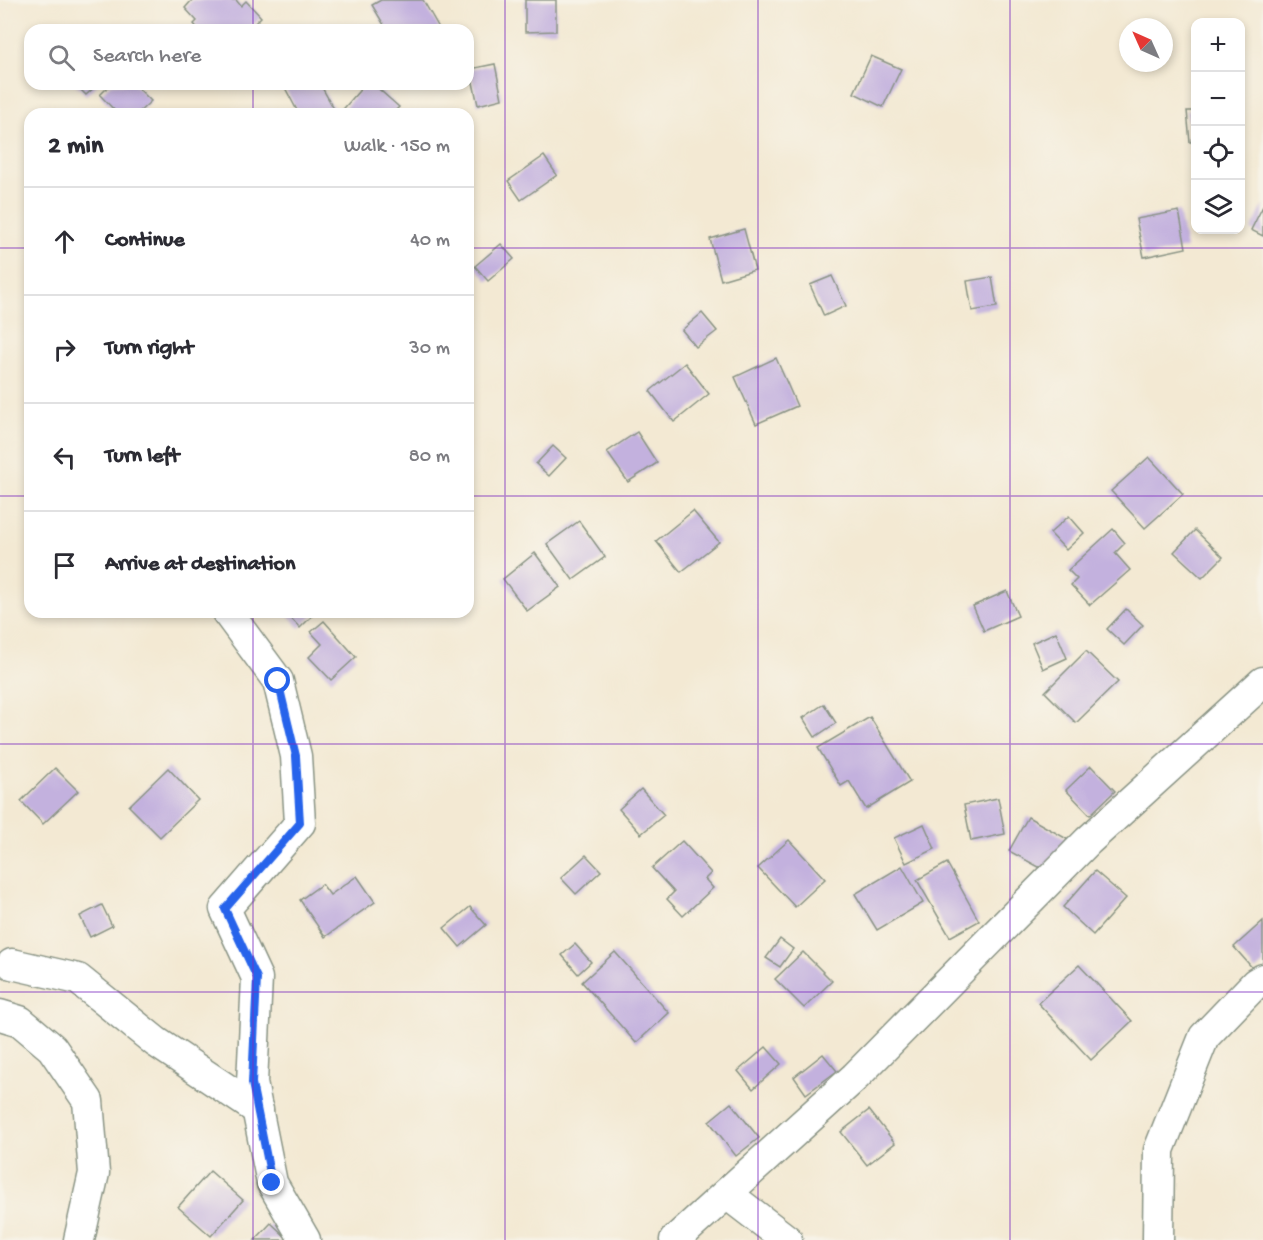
<!DOCTYPE html>
<meta charset="utf-8">
<style>
:root{--surface:#fff;--page:#f2f2f3;--text:#2b2b33;--muted:#7c7c81;--line:#e1e1e2}
body{margin:0;font-family:"Gochi Hand",sans-serif;background:var(--page);color:var(--text)}
.controls{position:absolute;right:18px;top:18px;display:grid;overflow:hidden;border-radius:12px;box-shadow:0 3px 9px #0003}
.controls button{width:54px;height:54px;display:grid;place-items:center;padding:0;border:0;border-bottom:2px solid var(--line);background:var(--surface);color:var(--text);font:30px sans-serif}
.compass{position:absolute;left:1119px;top:18px;width:54px;height:54px;border-radius:50%;background:var(--surface);box-shadow:0 3px 9px #0003;rotate:315deg}
.stop{position:absolute;width:18px;height:18px;margin:-14px;border:4px solid #2563eb;border-radius:50%;background:#fff}
.stop.end{background:#2563eb;border-color:#fff;box-shadow:0 2px 6px #0008}
.list{margin:0;padding:0;list-style:none}
h2{display:flex;justify-content:space-between;align-items:center;height:78px;margin:0;padding:0 24px;font-size:26px}
h2 small{font-size:20px;font-weight:400;color:var(--muted)}
.list li{display:grid;grid-template-columns:39px 1fr auto;gap:18px;align-items:center;box-sizing:border-box;height:108px;padding:0 24px;border-top:2px solid var(--line)}
.list b{display:block;font-size:22px;white-space:nowrap}
.list em{font-size:20px;font-style:normal;color:var(--muted)}
.icon{flex:none;width:33px;height:33px;fill:none;stroke:currentColor;stroke-width:2;stroke-linecap:round;stroke-linejoin:round}
.map{position:relative;flex:none;width:1263px;height:1240px;overflow:hidden}
.search{position:absolute;background:var(--surface);box-shadow:0 3px 9px #0003;left:24px;top:24px;width:450px;height:66px;display:flex;align-items:center;gap:15px;box-sizing:border-box;padding:0 21px;border-radius:18px;color:var(--muted);font-size:22px}
.panel{position:absolute;background:var(--surface);box-shadow:0 3px 9px #0003;left:24px;top:108px;width:450px;height:510px;border-radius:18px}
.map>svg:first-child{display:block}
</style>
<div class="map">
<svg width="1263" height="1240" viewBox="0 0 1263 1240">
<rect width="100%" height="100%" fill="#f7f3e8"/>
<filter id="ink" filterUnits="userSpaceOnUse"><feTurbulence type="fractalNoise" baseFrequency=".0167" numOctaves="2"/><feDisplacementMap in="SourceGraphic" scale="12" xChannelSelector="R" yChannelSelector="G"/><feConvolveMatrix kernelMatrix="1 2 1 2 8 2 1 2 1" color-interpolation-filters="sRGB"/></filter>
<filter id="wash" filterUnits="userSpaceOnUse"><feTurbulence type="fractalNoise" baseFrequency=".008" numOctaves="4" result="noise"/><feDisplacementMap in="SourceGraphic" scale="24" xChannelSelector="R" yChannelSelector="G"/><feGaussianBlur stdDeviation="1.35" result="paint"/><feColorMatrix in="noise" values="0 0 0 0 0 0 0 0 0 0 0 0 0 0 0 0 0 1.4 0 .05"/><feComposite in="paint" operator="in"/></filter>
<g filter="url(#wash)">
<rect width="100%" height="100%" fill="#f3e9d3"/>
<g id="blocks">
<g fill="#c3b1de">
<path d="M192,0H236L241,6L246,1L261,17L248,30H199L194,24L197,21L185,8Z"/>
<path d="M381,0H423L439,28L436,30H387L372,5Z"/>
<path d="M525,0H556V31L525,32Z"/>
<path d="M871,56L901,69L883,107L854,93Z"/>
<path d="M495,64L502,99L478,105L470,69Z"/>
<path d="M75,84H98L86,95Z"/>
<path d="M111,84H134L151,101L137,114H118L100,95Z"/>
<path d="M283,84H320L334,109L325,114H299Z"/>
<path d="M365,84H373L399,107L392,114H339Z"/>
<path d="M1187,111H1196V142H1190Z"/>
<path d="M544,156L557,175L521,200L508,181Z"/>
<path d="M1263,206V236L1251,230Z"/>
<path d="M1179,211L1186,248L1144,257L1136,219Z"/>
<path d="M744,229L755,270L721,280L710,239Z"/>
<path d="M501,244L514,259L488,281L475,266Z"/>
<path d="M832,276L846,306L824,316L810,285Z"/>
<path d="M992,277L997,307L972,311L967,281Z"/>
<path d="M702,313L717,331L696,347L682,330Z"/>
<path d="M776,358L797,406L756,424L735,377Z"/>
<path d="M685,363L709,394L674,422L650,391Z"/>
<path d="M637,432L657,463L628,482L607,452Z"/>
<path d="M553,446L566,458L549,476L536,464Z"/>
<path d="M1149,457L1183,494L1145,528L1111,491Z"/>
<path d="M693,511L719,542L681,572L656,541Z"/>
<path d="M1069,516L1084,533L1066,550L1050,533Z"/>
<path d="M579,521L605,557L573,580L547,544Z"/>
<path d="M1113,529L1125,543L1115,553L1130,570L1090,605L1071,585L1077,579L1068,570Z"/>
<path d="M1195,530L1223,557L1202,578L1174,552Z"/>
<path d="M535,553L560,587L527,611L503,579Z"/>
<path d="M1007,591L1018,616L984,631L973,606Z"/>
<path d="M1126,609L1143,625L1124,645L1107,629Z"/>
<path d="M285,612H316L300,628Z"/>
<path d="M324,621L356,657L331,680L309,657L322,644L311,632Z"/>
<path d="M1056,632L1067,658L1043,669L1032,643Z"/>
<path d="M1086,651L1118,682L1076,723L1045,692Z"/>
<path d="M824,704L836,723L815,737L803,718Z"/>
<path d="M870,717L910,782L866,809L849,781L841,786L818,748Z"/>
<path d="M1091,766L1115,791L1090,815L1066,790Z"/>
<path d="M55,768L78,791L43,824L21,801Z"/>
<path d="M168,768L198,800L160,837L129,806Z"/>
<path d="M641,789L664,815L641,834L619,809Z"/>
<path d="M998,798L1005,834L971,841L964,805Z"/>
<path d="M1028,817L1067,839L1048,872L1009,851Z"/>
<path d="M924,824L935,849L906,863L894,838Z"/>
<path d="M789,840L825,879L795,907L758,868Z"/>
<path d="M682,841L711,873L705,879L713,888L683,916L667,899L674,892L652,868Z"/>
<path d="M586,855L601,871L576,894L561,878Z"/>
<path d="M947,863L979,921L950,937L917,880Z"/>
<path d="M902,866L923,903L877,930L855,894Z"/>
<path d="M1095,871L1126,898L1093,935L1063,907Z"/>
<path d="M357,876L375,902L325,937L300,900L322,884L330,895Z"/>
<path d="M102,905L112,926L90,937L80,916Z"/>
<path d="M470,907L486,925L460,947L444,928Z"/>
<path d="M1263,921V964L1255,971L1234,947Z"/>
<path d="M780,939L793,949L780,967L766,958Z"/>
<path d="M575,944L591,962L578,974L562,955Z"/>
<path d="M615,952L669,1013L636,1043L582,982Z"/>
<path d="M803,952L832,981L804,1008L775,979Z"/>
<path d="M1079,965L1132,1021L1091,1060L1038,1003Z"/>
<path d="M766,1047L781,1064L753,1089L738,1071Z"/>
<path d="M823,1054L837,1071L806,1094L794,1077Z"/>
<path d="M731,1103L759,1138L736,1156L709,1121Z"/>
<path d="M869,1110L895,1143L867,1165L841,1132Z"/>
<path d="M210,1171L243,1200L211,1236L178,1207Z"/>
<path d="M271,1223L289,1240H255Z"/>
</g>
</g>
</g>
<g filter="url(#ink)">
<use href="#blocks" fill-opacity="0" stroke="#899384" stroke-width="1.5"/>
<g fill="none" stroke-linecap="round" stroke-linejoin="round">
<defs>
<g id="minor">
<path d="M227,612L278,681L296,756L300,823L225,909L257,978L252,1083L272,1183L305,1240"/>
<path d="M12,964L78,979L156,1042L258,1110"/>
<path d="M0,1015L20,1021L52,1048L88,1101L94,1173L79,1240"/>
<path d="M727,1194L787,1240"/>
<path d="M675,1240L855,1077L1088,841L1263,682"/>
<path d="M1158,1240L1159,1150L1204,1037L1256,983L1263,979"/>
</g>
</defs>
<use href="#minor" stroke="#899384" stroke-width="33"/>
<use href="#minor" stroke="#fff" stroke-width="30"/>
</g>
</g>
<g fill="none" stroke-linecap="round" stroke-linejoin="round" filter="url(#ink)">
<path stroke="#2563eb" stroke-width="8" d="M272,1183L252,1083L257,978L225,909L300,823L296,756L278,681"/>
</g>
<path fill="none" stroke="#7b2cbf" stroke-width="1.5" stroke-opacity="0.55" d="M253,0V30M505,0V1240M758,0V1240M1010,0V1240M253,84V114M0,248H30M468,248H1263M0,496H30M468,496H1263M253,612V1240M0,744H1263M0,992H1263"/>
</svg>
<div class="controls">
<button>+</button>
<button>−</button>
<button><svg class="icon" aria-label="locate" viewBox="0 0 24 24"><circle cx="12" cy="12" r="6"/><path d="M12 2v4M12 18v4M2 12h4M18 12h4"/></svg></button>
<button><svg class="icon" aria-label="layers" viewBox="0 0 24 24"><path d="M12 4l9 5-9 5-9-5zM3 14l9 5 9-5"/></svg></button>
</div>
<svg class="compass" viewBox="-18 -18 36 36"><path d="M0-13l5 13h-10z" fill="#e53935"/><path d="M0 13l5-13h-10z" fill="#7c7c81"/></svg>
<div class="stop" style="left:278px;top:681px"></div>
<div class="stop end" style="left:272px;top:1183px"></div>
<div class="search"><svg class="icon" aria-label="search" viewBox="0 0 24 24"><circle cx="10" cy="10" r="6"/><path d="M15 15l6 6"/></svg>Search here</div>
<section class="panel">
<h2>2 min<small>Walk · 150 m</small></h2>
<ul class="list">
<li><svg class="icon" aria-label="ahead" viewBox="0 0 24 24"><path d="M12 20V5M6 11l6-6 6 6"/></svg><div><b>Continue</b></div><em>40 m</em></li>
<li><svg class="icon" aria-label="right" viewBox="0 0 24 24"><path d="M7 20v-9h11M14 6l5 5-5 5"/></svg><div><b>Turn right</b></div><em>30 m</em></li>
<li><svg class="icon" aria-label="left" viewBox="0 0 24 24"><path d="M17 20v-9H6M10 6l-5 5 5 5"/></svg><div><b>Turn left</b></div><em>80 m</em></li>
<li><svg class="icon" aria-label="arrive" viewBox="0 0 24 24"><path d="M6 21V4h12l-3 4 3 4H6"/></svg><div><b>Arrive at destination</b></div></li>
</ul>
</section>
</div>
